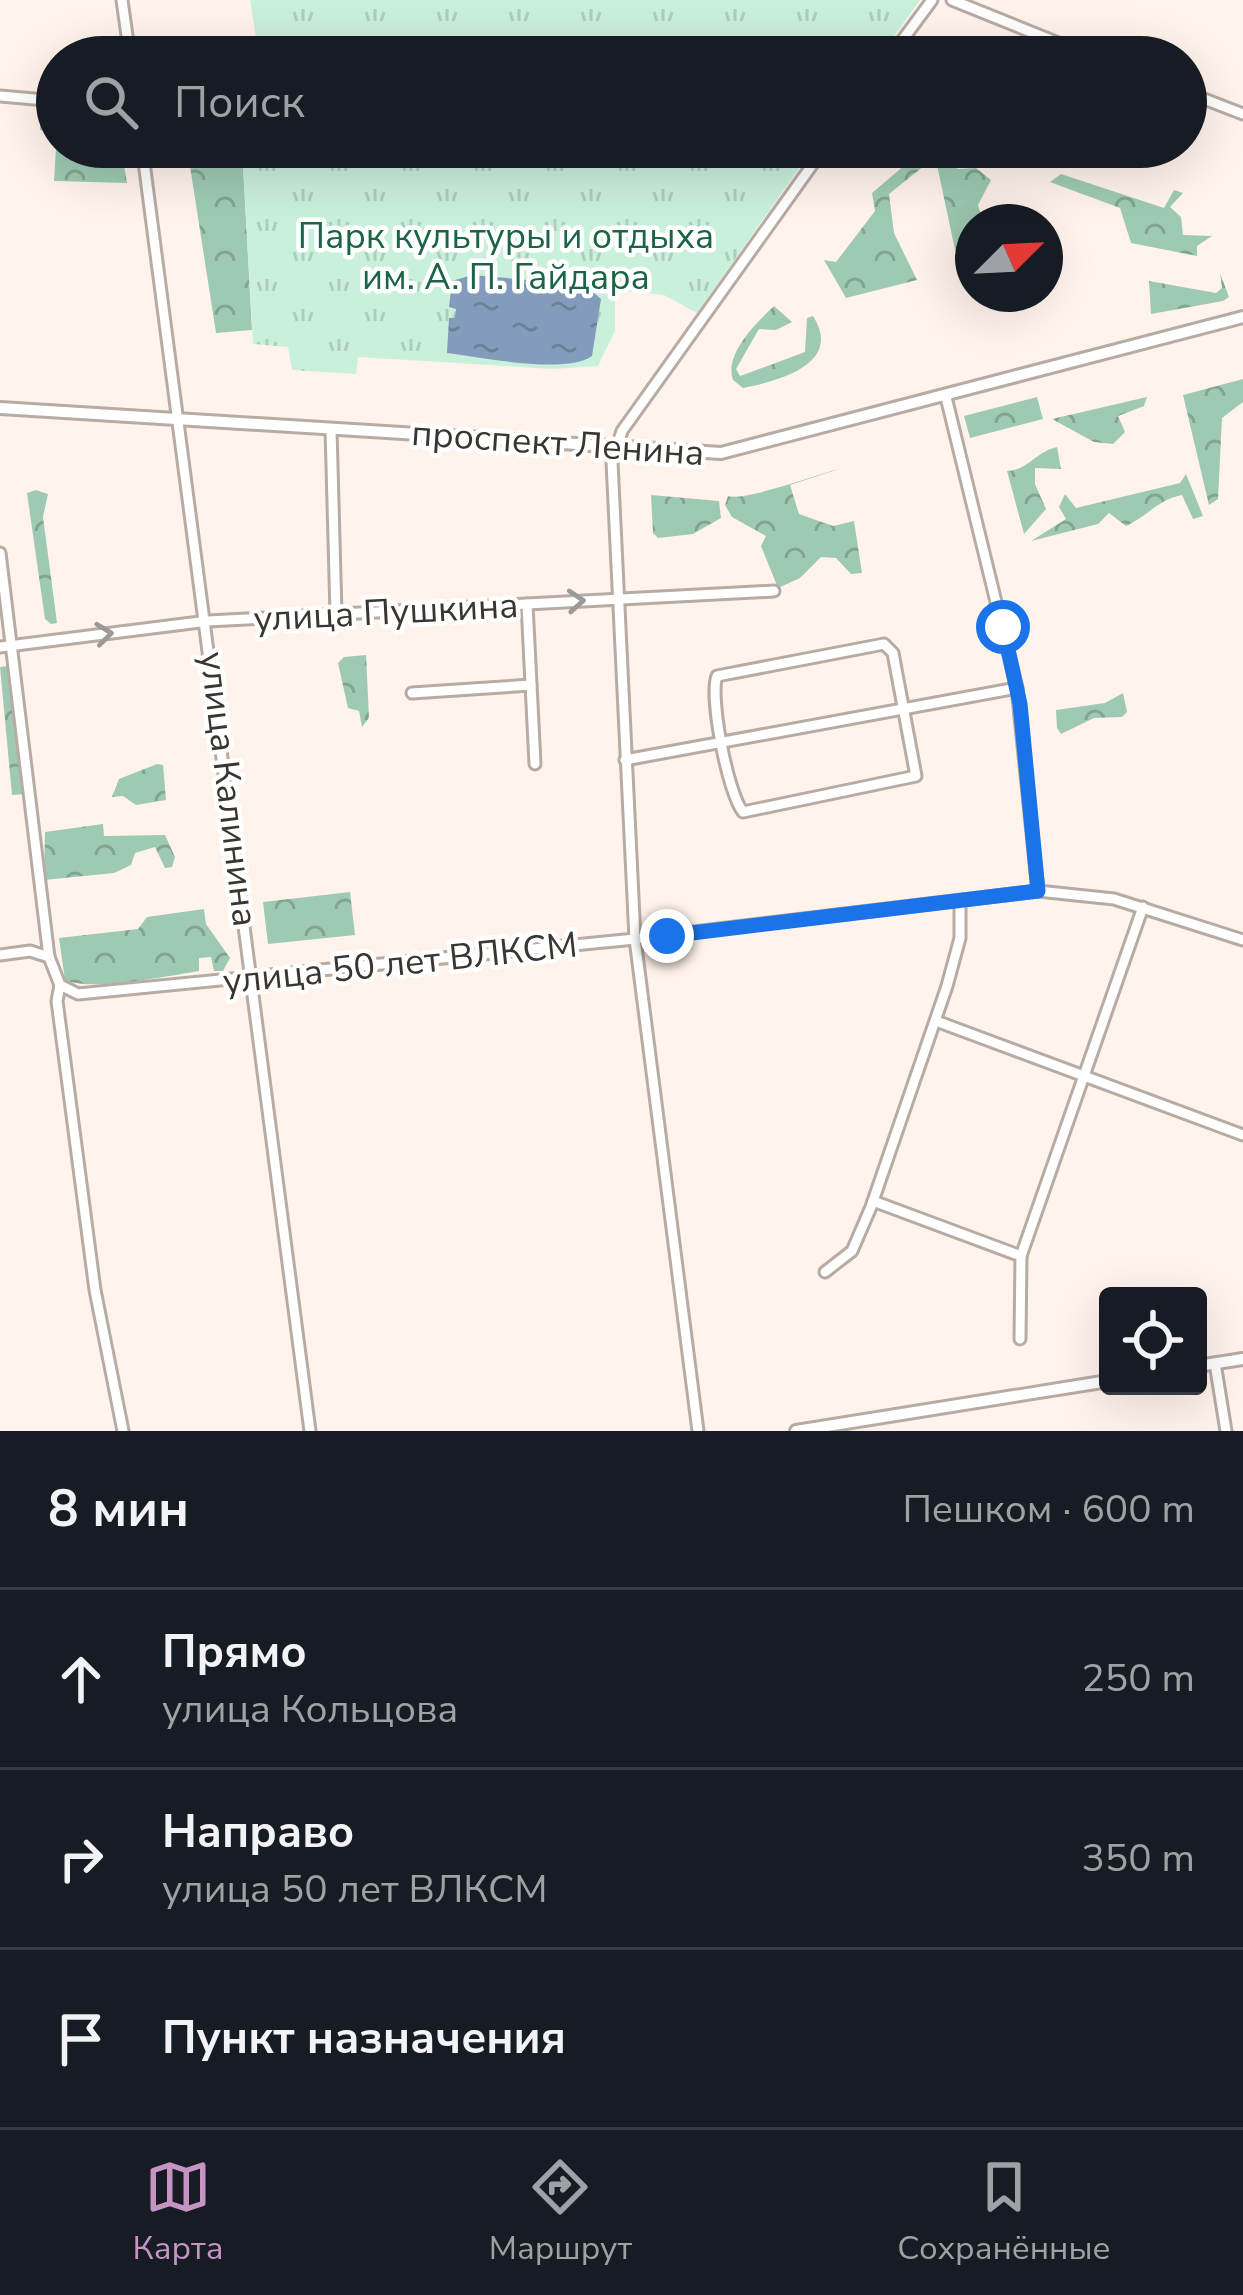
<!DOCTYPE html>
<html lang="ru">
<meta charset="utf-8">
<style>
:root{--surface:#171b24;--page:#20242c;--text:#f1f3f6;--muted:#9ea1a6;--line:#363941;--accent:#c594c2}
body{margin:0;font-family:"Nunito Sans",sans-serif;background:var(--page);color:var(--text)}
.controls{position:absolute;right:36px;bottom:36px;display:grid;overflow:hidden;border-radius:12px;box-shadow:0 12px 48px #0002}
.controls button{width:108px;height:108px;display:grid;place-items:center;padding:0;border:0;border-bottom:3px solid var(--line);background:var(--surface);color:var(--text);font:60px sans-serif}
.compass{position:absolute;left:955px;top:204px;width:108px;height:108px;border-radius:50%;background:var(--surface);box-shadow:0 12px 48px #0002;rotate:66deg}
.stop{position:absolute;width:36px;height:36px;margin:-27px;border:9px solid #1a73e8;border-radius:50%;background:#fff}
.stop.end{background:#1a73e8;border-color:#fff;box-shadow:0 3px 12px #0008}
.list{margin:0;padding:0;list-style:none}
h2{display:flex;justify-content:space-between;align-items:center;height:156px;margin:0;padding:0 48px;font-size:51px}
h2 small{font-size:39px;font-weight:400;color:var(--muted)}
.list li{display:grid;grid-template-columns:78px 1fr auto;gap:36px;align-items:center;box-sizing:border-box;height:180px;padding:0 48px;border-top:3px solid var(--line)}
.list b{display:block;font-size:45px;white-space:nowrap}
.list p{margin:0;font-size:39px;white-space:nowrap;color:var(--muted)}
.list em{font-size:39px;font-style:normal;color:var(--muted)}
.icon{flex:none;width:66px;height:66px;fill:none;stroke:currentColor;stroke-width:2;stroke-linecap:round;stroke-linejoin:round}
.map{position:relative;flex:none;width:1243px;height:1431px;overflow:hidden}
.search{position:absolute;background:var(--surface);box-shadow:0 12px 48px #0002;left:36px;right:36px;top:36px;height:132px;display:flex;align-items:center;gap:30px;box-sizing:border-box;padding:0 42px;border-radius:66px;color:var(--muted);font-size:45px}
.sheet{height:696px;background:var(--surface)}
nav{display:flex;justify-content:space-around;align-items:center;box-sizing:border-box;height:168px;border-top:3px solid var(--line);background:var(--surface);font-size:33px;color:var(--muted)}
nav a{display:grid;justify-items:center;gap:6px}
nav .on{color:var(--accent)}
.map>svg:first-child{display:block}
</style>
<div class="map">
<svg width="1243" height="1431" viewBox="0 0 1243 1431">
<defs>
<pattern id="forest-crowns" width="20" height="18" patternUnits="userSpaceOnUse" patternTransform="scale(3)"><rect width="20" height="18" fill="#9ecab3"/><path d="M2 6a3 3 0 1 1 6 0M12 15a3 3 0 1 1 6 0" fill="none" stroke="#82a592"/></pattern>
<pattern id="park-tufts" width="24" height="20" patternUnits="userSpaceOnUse" patternTransform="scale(3)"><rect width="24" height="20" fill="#c9f0db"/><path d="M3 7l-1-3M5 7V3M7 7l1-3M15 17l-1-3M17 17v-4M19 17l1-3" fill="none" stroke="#adcebc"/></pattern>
<pattern id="water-ripples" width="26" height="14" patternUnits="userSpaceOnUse" patternTransform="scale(3)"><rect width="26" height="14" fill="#849cbc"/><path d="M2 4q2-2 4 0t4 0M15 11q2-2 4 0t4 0" fill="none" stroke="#6d8099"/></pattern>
</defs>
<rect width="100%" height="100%" fill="#fff3eb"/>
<g fill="url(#forest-crowns)">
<path d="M41,107L57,109V147H121L127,183L54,181L57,133L40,130Z"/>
<path d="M187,147H242L252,330L216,333Z"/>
<path d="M925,147H947V160L958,169L976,168L991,180L978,205L983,222H973V267L960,273L937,165Z"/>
<path d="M919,153L929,162L889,194L894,233L917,280L846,298L824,260L836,262L875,211L872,193Z"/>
<path d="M1061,174L1164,208L1174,190L1183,193L1170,207L1181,217L1183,235L1212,236L1197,246V256L1131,243L1120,208L1050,182Z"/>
<path d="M1220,273L1229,297L1223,301L1151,314L1149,281L1216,293L1222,288Z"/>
<path d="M774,306L792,322L776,330L759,329L736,369L740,376L805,352L807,318L813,316C844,365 777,381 743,388L733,380C724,354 756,323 774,306Z"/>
<path d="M1243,379V402L1222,418L1218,499L1209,505L1183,395Z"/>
<path d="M1037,397L1043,419L970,438L964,416Z"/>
<path d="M1147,397L1144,406L1118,416L1125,432L1113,444L1094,442L1052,419Z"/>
<path d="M1057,447L1061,469L1035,468V484L1046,509L1024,534L1007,471C1029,470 1035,452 1057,447Z"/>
<path d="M842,468L790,485L799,514L833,526L854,521L862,573L851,574L836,558L821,557L800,578L778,588L761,546L766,536L732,517L725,505L728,496C742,502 816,475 842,468Z"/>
<path d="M1186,474L1203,516L1193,519L1182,495C1157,500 1148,516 1126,526L1109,513L1098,524L1031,541L1066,519L1059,507L1065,494L1076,508L1180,483Z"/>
<path d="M36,490L48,494L43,517L57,623L51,624L45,619L27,493Z"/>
<path d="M651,495L719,501L721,518L693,534L658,538L653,533Z"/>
<path d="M366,655L369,718L362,727L359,711L348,708L338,663L344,657Z"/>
<path d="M8,666L24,794L12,795L0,667Z"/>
<path d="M1123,693L1127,712L1122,717L1094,718L1061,734L1057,728L1056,710L1105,703Z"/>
<path d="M157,764L163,765L166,800L136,805L123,796L112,797L119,779Z"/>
<path d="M103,824L104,836L165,835L175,857L172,867L165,868L155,847L135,853L131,865L114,873L44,880L45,832Z"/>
<path d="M350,892L355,935L268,944L263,902Z"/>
<path d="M204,909L206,924L230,958L223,971H214L211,957L199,958V971C167,976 91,992 65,980L59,938L138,929L147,917Z"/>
</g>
<g fill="url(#park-tufts)">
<path d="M250,0H920L879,57H259Z"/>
<path d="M242,147H814L697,313L664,295L615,290V331L598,366L553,369L358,357L356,374L292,370L288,347L253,344Z"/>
</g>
<path fill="url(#water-ripples)" d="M472,275L585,285L601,299L592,356C566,375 480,357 447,353L449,318H455L456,309L449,307L452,281Z"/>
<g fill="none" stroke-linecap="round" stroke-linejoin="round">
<defs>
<g id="minor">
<path d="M122,0L130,57"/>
<path d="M952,0L1093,57"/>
<path d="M890,57L932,0"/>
<path d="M1186,92L1243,114"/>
<path d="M0,96L57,101"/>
<path d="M142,147L310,1431"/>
<path d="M946,397L1017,688L1038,891"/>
<path d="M331,429L336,614"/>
<path d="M0,553L49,957"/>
<path d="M527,604L535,764"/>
<path d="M884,644L893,653L916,776L743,812C728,794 709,697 717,676Z"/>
<path d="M0,647L208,621L774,591"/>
<path d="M412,693L531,685"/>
<path d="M625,760L1017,688"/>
<path d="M0,955L30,951L49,957L60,985L78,994L635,939L1038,891L1114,899L1243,940"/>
<path d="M60,985L57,1001L95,1290L123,1431"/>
<path d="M936,1021L1243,1135"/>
<path d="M873,1201L1021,1256"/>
<path d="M825,1272L852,1251L871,1207L947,986L960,938V901"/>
<path d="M1020,1339L1021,1256L1143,907"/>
<path d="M1215,1363L1226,1431"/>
<path d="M698,1431L635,939L612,462L622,431L825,147"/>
</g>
<g id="major">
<path d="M0,408L721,453L1243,317"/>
<path d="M1198,1366L1243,1359"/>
<path d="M796,1431L1108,1381"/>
</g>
</defs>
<use href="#minor" stroke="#b7aca4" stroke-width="15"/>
<use href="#major" stroke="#b7aca4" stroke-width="16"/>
<use href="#minor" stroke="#fff" stroke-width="9"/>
<use href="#major" stroke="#fff" stroke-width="10"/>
</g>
<defs><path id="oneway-chevron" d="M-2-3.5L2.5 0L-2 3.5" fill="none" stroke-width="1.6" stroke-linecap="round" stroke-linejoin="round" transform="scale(3)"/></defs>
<g stroke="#9c9a98">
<use href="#oneway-chevron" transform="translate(576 601) rotate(-4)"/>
<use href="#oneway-chevron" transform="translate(104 634) rotate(-7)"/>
</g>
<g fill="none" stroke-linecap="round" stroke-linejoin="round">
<path stroke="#1a73e8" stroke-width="15" d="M667,936L1038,891L1020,704L1003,627"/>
</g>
<g text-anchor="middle" stroke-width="9" stroke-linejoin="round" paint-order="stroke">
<g font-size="36" fill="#1c6447" stroke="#fff">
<text x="506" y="248">Парк культуры и отдыха<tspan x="506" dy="41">им. А. П. Гайдара</tspan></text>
</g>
<g font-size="36" fill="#393531" stroke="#fff">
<text transform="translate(558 442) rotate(4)" y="13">проспект Ленина</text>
<text transform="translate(386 611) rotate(-3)" y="13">улица Пушкина</text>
<text transform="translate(230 789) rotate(83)" y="13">улица Калинина</text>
<text transform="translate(400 962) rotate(-6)" y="13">улица 50 лет ВЛКСМ</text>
</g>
</g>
</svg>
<div class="controls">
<button><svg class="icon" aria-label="locate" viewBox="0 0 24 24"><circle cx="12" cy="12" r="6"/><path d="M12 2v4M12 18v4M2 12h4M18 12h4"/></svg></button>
</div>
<svg class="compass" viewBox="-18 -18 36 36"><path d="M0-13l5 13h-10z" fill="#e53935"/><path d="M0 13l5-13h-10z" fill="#9ea1a6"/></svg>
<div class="stop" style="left:1003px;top:627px"></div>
<div class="stop end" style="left:667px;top:936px"></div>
<div class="search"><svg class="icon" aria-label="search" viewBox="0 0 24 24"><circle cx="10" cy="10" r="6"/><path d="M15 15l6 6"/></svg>Поиск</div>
</div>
<section class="sheet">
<h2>8 мин<small>Пешком · 600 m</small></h2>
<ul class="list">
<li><svg class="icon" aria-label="ahead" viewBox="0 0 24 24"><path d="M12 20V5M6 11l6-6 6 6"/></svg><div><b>Прямо</b><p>улица Кольцова</p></div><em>250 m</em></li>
<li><svg class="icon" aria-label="right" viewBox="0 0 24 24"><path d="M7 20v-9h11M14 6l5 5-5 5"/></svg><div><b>Направо</b><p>улица 50 лет ВЛКСМ</p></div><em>350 m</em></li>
<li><svg class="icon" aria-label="arrive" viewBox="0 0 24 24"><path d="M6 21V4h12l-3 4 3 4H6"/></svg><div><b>Пункт назначения</b></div></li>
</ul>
</section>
<nav>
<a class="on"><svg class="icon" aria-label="map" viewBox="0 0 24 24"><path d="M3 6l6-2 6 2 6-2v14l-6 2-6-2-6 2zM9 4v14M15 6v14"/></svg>Карта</a>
<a><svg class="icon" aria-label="directions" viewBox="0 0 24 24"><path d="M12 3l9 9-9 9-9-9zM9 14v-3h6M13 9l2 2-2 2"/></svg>Маршрут</a>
<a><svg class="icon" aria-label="saved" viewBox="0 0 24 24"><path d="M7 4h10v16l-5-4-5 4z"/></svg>Сохранённые</a>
</nav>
